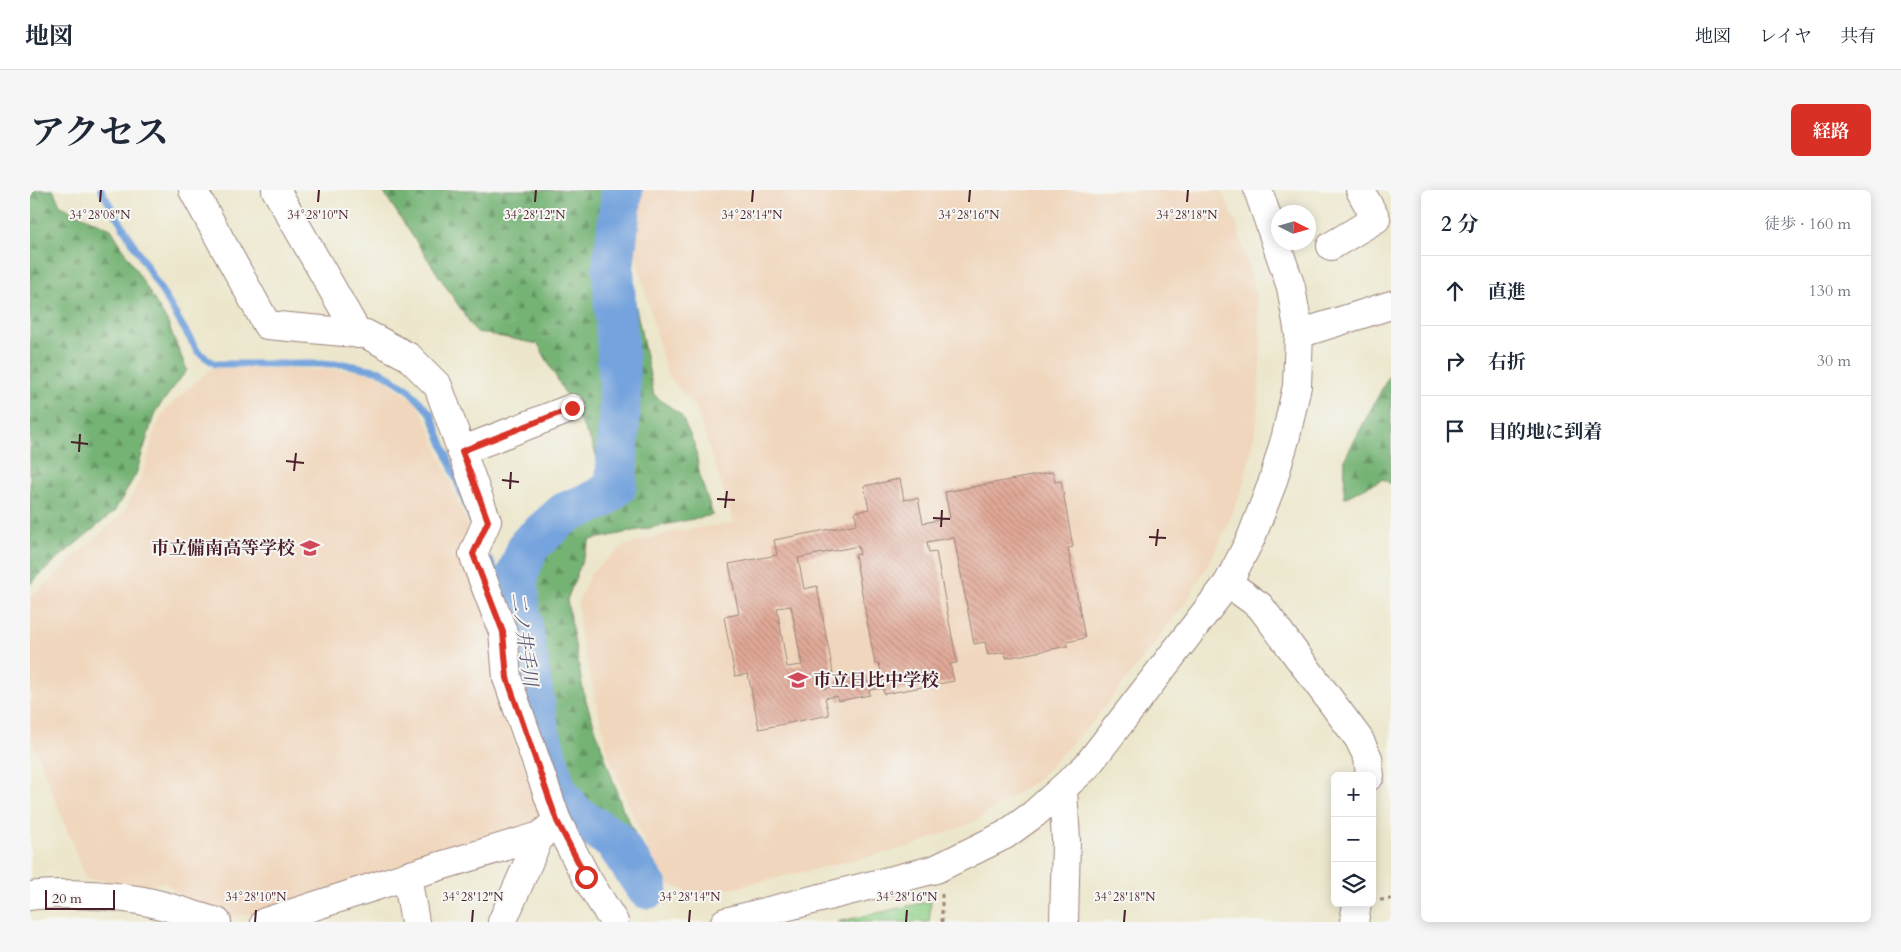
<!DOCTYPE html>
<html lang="ja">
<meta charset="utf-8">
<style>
:root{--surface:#fff;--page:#f6f6f7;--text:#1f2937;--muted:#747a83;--line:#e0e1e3;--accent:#d93025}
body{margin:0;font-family:Cardo,"Noto Serif JP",serif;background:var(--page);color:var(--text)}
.controls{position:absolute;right:15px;bottom:15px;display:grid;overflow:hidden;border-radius:8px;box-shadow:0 2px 12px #0003}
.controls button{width:45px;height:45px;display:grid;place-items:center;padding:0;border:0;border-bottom:1px solid var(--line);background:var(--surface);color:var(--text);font:25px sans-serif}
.compass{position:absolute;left:1241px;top:15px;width:45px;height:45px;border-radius:50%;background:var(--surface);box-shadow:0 2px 12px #0003;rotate:95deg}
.scale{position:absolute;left:15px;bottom:12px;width:70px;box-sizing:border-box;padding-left:5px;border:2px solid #4a1f2b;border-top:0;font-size:14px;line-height:18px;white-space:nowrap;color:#4a1f2b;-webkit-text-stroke:4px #f6f6f2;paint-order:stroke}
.stop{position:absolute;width:15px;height:15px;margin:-11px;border:4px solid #d93025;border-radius:50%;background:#fff}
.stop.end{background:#d93025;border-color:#fff;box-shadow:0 1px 5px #0008}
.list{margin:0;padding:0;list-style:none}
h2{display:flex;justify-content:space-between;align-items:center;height:65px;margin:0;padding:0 20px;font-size:21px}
h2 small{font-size:16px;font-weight:400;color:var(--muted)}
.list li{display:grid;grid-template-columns:32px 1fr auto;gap:15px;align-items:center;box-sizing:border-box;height:70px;padding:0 20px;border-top:1px solid var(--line)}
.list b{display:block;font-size:19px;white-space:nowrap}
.list em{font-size:16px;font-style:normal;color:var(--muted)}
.icon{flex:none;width:28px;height:28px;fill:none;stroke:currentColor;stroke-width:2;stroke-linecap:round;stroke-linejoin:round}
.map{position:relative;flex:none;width:1361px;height:732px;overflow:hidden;border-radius:8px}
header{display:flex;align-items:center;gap:30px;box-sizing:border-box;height:70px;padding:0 25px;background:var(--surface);border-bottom:1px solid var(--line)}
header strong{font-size:24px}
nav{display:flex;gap:28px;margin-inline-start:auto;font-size:18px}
.intro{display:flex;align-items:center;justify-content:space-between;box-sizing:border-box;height:120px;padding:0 30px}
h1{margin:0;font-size:35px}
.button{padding:12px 22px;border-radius:8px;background:var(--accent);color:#fff;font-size:18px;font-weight:700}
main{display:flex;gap:30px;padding:0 30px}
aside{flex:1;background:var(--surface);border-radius:8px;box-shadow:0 2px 12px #0003}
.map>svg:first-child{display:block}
</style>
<header>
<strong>地図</strong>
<nav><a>地図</a><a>レイヤ</a><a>共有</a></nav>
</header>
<div class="intro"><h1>アクセス</h1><a class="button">経路</a></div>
<main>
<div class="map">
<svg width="1361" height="732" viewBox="0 0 1361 732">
<defs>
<pattern id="forest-firs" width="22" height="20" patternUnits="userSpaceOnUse" patternTransform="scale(1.25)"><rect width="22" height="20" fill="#74b374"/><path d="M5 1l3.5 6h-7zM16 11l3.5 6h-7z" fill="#61915f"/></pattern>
<pattern id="park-crowns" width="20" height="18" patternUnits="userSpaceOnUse" patternTransform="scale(1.25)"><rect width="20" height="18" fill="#91d188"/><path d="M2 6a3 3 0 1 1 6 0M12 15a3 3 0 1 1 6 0" fill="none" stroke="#7fb376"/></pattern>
<pattern id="building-back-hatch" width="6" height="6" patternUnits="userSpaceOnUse" patternTransform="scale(1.25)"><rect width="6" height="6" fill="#e1a997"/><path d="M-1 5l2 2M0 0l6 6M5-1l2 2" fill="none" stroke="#b8897b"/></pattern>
</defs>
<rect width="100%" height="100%" fill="#f6f6f2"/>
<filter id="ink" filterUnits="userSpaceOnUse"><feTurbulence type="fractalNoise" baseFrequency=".02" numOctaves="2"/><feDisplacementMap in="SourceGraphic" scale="10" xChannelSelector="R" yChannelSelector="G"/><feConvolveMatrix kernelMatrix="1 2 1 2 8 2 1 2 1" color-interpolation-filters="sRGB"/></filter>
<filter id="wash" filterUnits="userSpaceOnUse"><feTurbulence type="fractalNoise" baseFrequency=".0096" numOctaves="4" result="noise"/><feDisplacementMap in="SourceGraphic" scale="20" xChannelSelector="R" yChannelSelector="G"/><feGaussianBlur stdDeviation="1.12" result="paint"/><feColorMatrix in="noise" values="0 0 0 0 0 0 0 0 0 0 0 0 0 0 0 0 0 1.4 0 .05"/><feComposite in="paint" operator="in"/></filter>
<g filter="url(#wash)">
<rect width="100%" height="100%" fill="#ece7cc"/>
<g fill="#f0d6bc">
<path d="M610,0H1191L1207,35L1227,108L1231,155L1227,233L1212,301L1188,356L1156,413L1065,529L1007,590L942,633L876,658L668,706L631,692L580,570L550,445L548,413L561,382L594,356L642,342L704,333L666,218L637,185L597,31Z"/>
<path d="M181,178L323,180L350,186L385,212L397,232L439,341L465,446L476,526L480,543L515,628L473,649L362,677L216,725L201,726L158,710L134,692L115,697L83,691L56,689L0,545V406L9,400L95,321L115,278L125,238L136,219Z"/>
</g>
<g fill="url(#forest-firs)" stroke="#5f6950">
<path d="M0,0H23L31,16L81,39L137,131L157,180L125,222L106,284L84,322L26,370L0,394Z"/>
<path d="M352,0H582L624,205L651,225L665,256L670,287L683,325L560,350L537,410L554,505L592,617L632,699H611L590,672L576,671L533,594L497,418L505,366L538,335L582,314L562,253L508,154L446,142Z"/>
<path d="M1361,182V294L1353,289L1314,308L1315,268Z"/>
</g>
<path fill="url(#park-crowns)" stroke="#6e785a" d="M901,711L899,732H807Z"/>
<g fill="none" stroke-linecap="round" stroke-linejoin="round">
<g stroke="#74a3dd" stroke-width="7">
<path d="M71,0L168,162L185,174H314L350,181L378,199L401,224L445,338"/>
<path d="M460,370L470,393L489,419"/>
</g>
<path stroke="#74a3dd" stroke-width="42" d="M592,0L583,78L590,204L586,296L570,309L535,323L499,355L487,386L489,419L508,539L526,601L544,625L584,650L617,698"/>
</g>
<g id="blocks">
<path fill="url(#building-back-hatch)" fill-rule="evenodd" d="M1023,282L1025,292L1031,291L1043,357L1038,358L1055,448L1037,452L1038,456L976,468L975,462L958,465L955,452L944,454L924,347L897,352L899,363L906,362L927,473L920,474L924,491L854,504L853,498L839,500L840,505L808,511L807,506L795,508L799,525L729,539L718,484L705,486L694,427L709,424L699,374L747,365L744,350L827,334L825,322L839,319L834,296L870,289L874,310L888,308L893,333L920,328L915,302ZM828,356L830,364L825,365L845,474L849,473L852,489L837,492L836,486L805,492V496L793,499L790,485L803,483L787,396L774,399L768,368ZM761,416L772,475L757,477L747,418Z"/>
</g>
</g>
<g filter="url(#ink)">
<use href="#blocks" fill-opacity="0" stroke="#9b837c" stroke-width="1"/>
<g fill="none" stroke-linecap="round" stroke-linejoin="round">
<defs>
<g id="minor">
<path d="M163,0L237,135L336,144L379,167L408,196L457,331L443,364L473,442L477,488L527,631L556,687L584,732"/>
<path d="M246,0L328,144"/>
<path d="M1301,56L1346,29L1330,0"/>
<path d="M1269,144L1361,115"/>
<path d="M431,261L542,218"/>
<path d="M1198,393L1230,416L1329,549L1338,568L1340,586"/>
<path d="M1033,600L1036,651L1034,732"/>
<path d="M377,686L385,732"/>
<path d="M0,706C29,702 79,705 108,710C135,714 161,725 187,732"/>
<path d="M235,732L377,686L510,646L527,631"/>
<path d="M472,732L510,646"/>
<path d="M695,732L906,679L975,645L1004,624L1056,577L1198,393L1221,348L1242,294L1256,246L1267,196L1269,144L1261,97L1228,0"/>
<path d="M1324,732L1327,713"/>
</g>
</defs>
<use href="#minor" stroke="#9b837c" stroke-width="30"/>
<g stroke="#9b837c" stroke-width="3" stroke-dasharray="4 4" stroke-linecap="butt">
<path d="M1350,710L1361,709"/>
<path d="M912,732V704"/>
</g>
<use href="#minor" stroke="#fff" stroke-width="28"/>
</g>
</g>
<g fill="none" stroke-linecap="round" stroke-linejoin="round" filter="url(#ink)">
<path stroke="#d93025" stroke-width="6" d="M542,218L432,261L458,331L443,364L473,442L477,488L527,631L556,687"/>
</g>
<path fill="none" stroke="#4a1f2b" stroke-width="2" d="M70,12L71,0M288,12L289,0M505,12L506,0M722,12L723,0M939,12L940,0M1157,12L1158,0M41,252L58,254M49,262L50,244M256,271L274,273M264,281L266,263M472,290L489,292M480,299L481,282M687,309L705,310M695,318L697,301M903,328L920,329M911,337L912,320M1119,347L1136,348M1126,356L1128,339M225,732L226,720M442,732L443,720M659,732L660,720M876,732L877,720M1094,732L1095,720"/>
<defs>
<symbol id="school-bare" viewBox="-9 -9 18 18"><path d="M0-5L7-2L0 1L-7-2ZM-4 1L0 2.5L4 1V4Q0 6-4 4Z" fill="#d1495b" stroke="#f6f6f2" stroke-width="2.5" paint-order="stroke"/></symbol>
</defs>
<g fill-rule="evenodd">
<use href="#school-bare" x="266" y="344" width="28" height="28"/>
<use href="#school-bare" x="754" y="476" width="28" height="28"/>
</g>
<g text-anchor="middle" stroke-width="4" stroke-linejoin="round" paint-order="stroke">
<g font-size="18" font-weight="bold" fill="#4a1f2b" stroke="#f6f6f2" text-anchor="end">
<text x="265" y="364">市立備南高等学校</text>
<text x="783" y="496" text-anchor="start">市立日比中学校</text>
</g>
<g font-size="19" font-style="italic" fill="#5b5472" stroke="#f6f6f2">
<text transform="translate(495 449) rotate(82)" y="7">二ノ井手川</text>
</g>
</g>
<g font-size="12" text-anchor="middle" fill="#4a1f2b" stroke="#f6f6f2" stroke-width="4" stroke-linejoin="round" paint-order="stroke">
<text x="70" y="29">34°28'08"N</text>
<text x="288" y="29">34°28'10"N</text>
<text x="505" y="29">34°28'12"N</text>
<text x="722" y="29">34°28'14"N</text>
<text x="939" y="29">34°28'16"N</text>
<text x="1157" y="29">34°28'18"N</text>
<text x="226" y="711">34°28'10"N</text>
<text x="443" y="711">34°28'12"N</text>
<text x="660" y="711">34°28'14"N</text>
<text x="877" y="711">34°28'16"N</text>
<text x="1095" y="711">34°28'18"N</text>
</g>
</svg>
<div class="controls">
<button>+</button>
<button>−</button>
<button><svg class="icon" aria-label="layers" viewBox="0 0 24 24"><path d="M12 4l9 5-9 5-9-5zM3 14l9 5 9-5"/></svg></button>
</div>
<svg class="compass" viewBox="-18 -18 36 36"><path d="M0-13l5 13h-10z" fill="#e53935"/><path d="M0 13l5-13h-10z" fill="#747a83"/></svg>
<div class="scale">20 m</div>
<div class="stop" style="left:556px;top:687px"></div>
<div class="stop end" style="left:542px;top:218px"></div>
</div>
<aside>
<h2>2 分<small>徒歩 · 160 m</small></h2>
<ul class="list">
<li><svg class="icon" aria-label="ahead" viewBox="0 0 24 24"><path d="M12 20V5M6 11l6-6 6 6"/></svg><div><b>直進</b></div><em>130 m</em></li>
<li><svg class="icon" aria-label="right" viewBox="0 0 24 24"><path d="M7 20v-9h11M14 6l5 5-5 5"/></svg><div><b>右折</b></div><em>30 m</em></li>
<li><svg class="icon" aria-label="arrive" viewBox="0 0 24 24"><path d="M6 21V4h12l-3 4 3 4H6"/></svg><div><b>目的地に到着</b></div></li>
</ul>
</aside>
</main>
